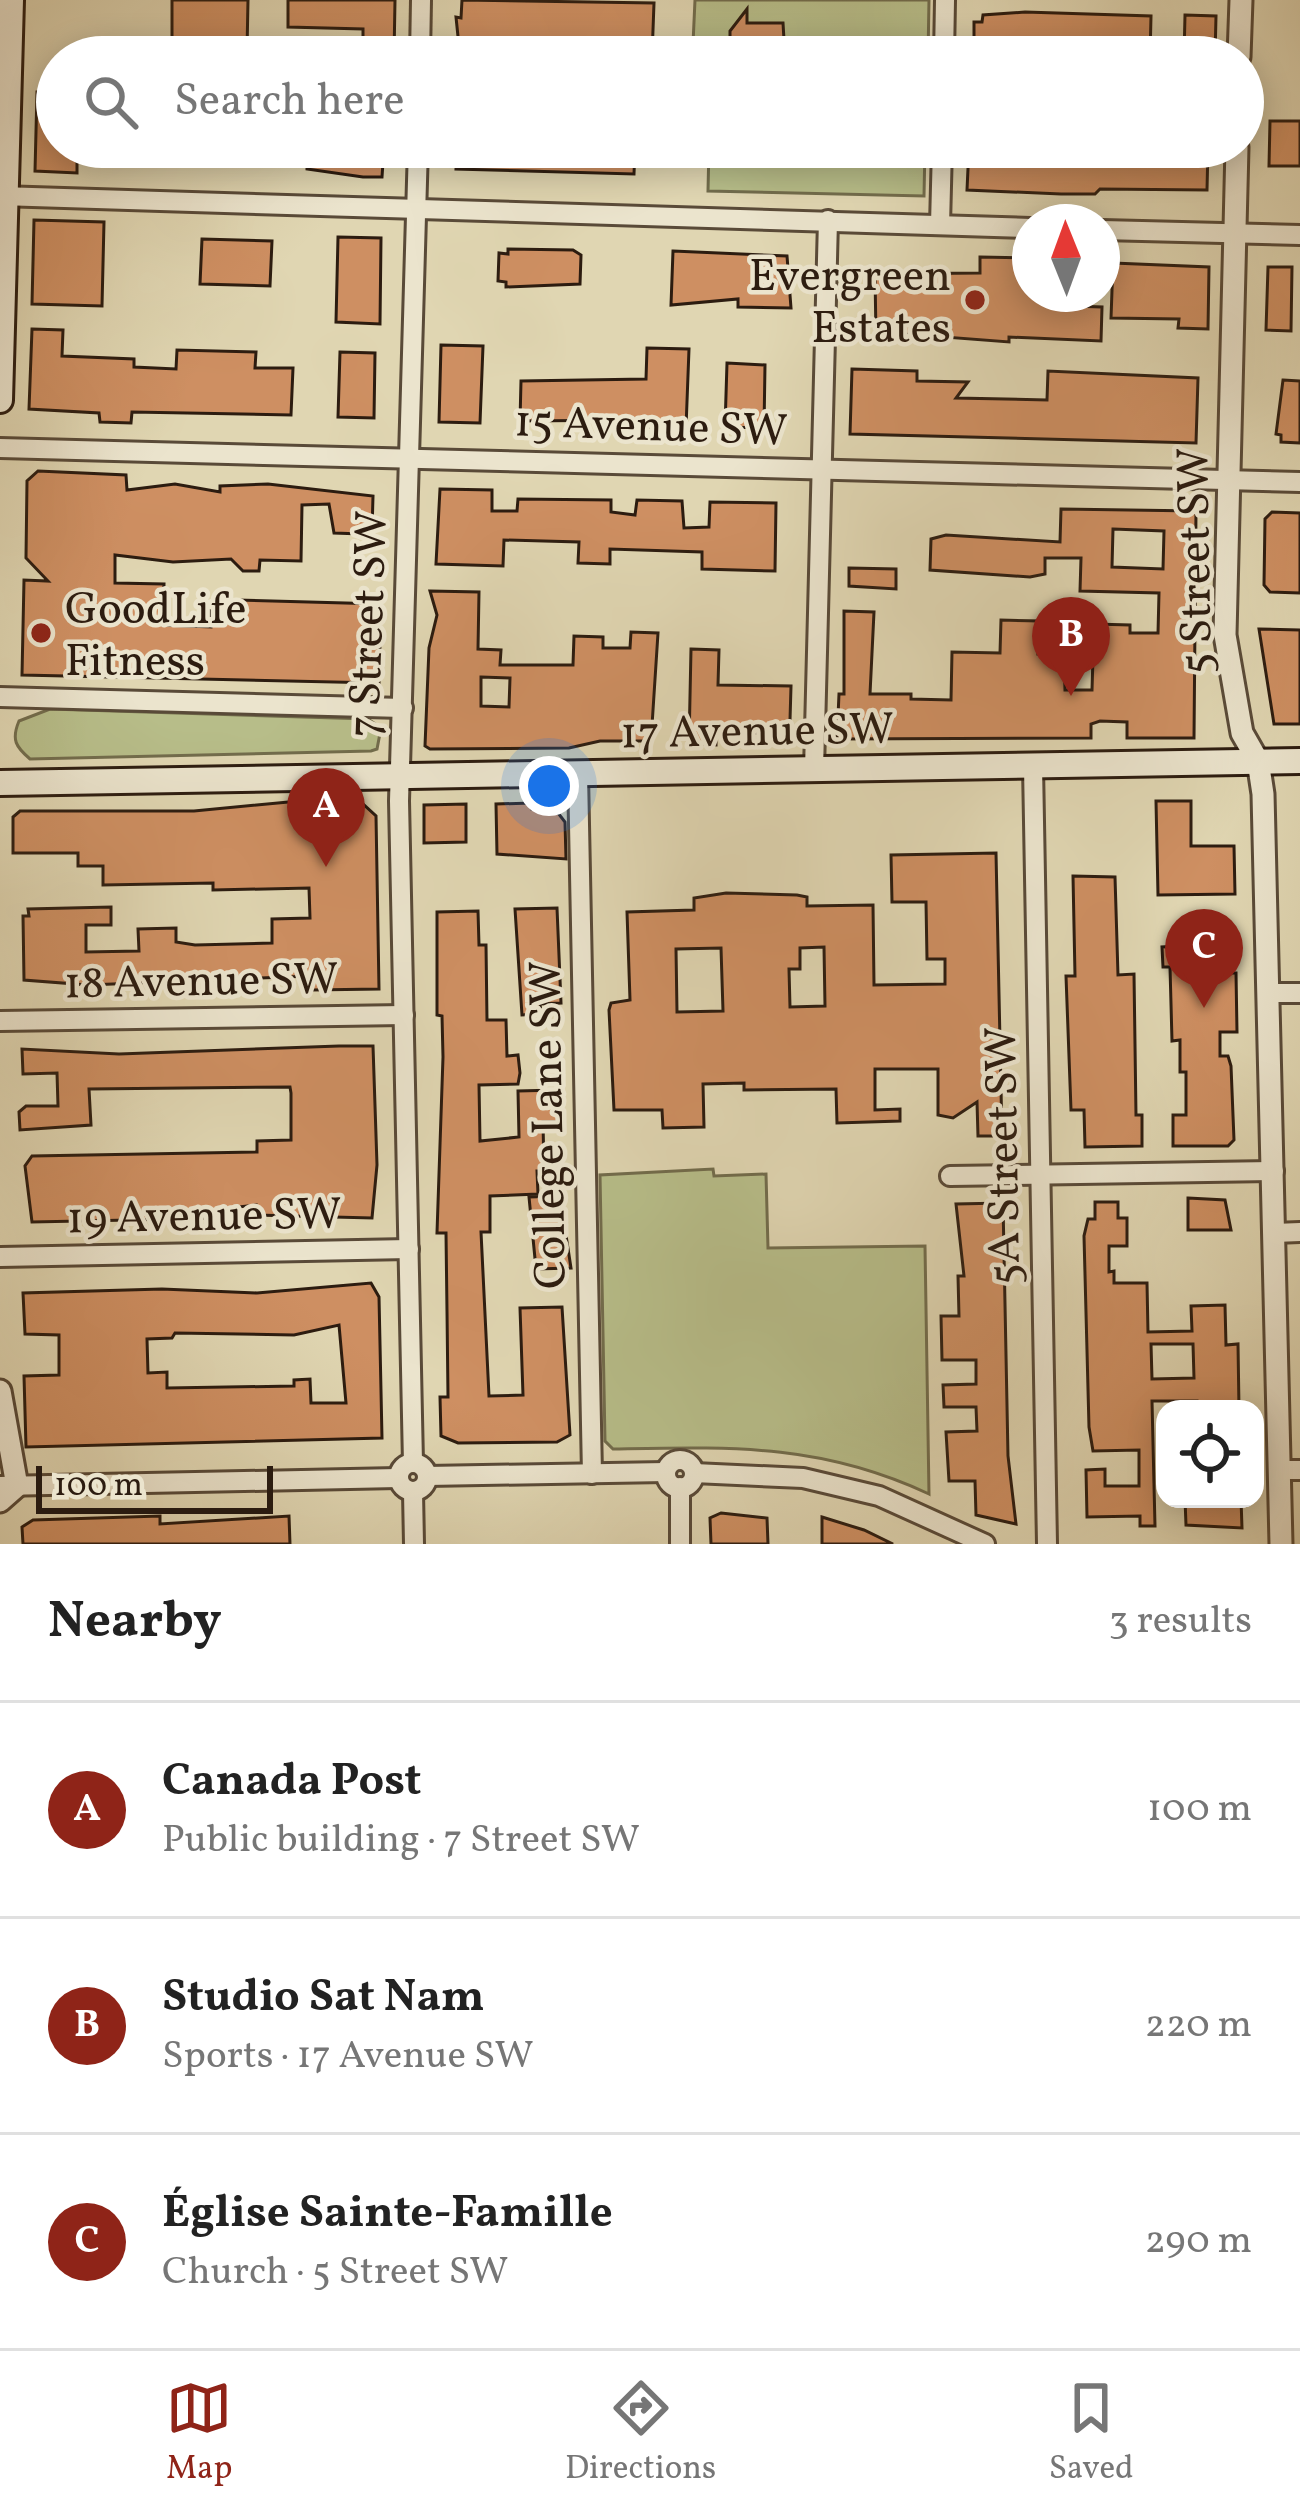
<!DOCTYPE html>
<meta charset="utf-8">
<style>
:root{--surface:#fff;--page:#f2f2f2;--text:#222;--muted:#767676;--line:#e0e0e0;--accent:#8f2418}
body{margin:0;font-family:Vollkorn,serif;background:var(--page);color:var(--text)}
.controls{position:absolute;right:36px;bottom:36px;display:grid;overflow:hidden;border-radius:24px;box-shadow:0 6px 30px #0003}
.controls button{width:108px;height:108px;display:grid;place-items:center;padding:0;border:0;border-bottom:3px solid var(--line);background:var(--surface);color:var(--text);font:60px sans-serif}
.compass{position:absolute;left:1012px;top:204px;width:108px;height:108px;border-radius:50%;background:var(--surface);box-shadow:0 6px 30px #0003;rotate:359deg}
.scale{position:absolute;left:36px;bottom:30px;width:237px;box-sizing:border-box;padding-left:12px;border:6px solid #2c1c10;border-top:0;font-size:33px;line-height:42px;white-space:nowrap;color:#2c1c10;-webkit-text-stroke:9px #ebe4cd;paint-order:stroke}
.you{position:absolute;left:549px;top:786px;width:42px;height:42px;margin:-30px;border:9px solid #fff;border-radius:50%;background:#1a73e8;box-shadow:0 0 0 18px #1a73e833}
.badge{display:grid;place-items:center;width:78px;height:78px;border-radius:50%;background:var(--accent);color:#fff;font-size:39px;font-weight:700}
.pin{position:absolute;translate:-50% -99px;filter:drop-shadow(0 3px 6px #0008)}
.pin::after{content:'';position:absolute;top:63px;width:42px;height:36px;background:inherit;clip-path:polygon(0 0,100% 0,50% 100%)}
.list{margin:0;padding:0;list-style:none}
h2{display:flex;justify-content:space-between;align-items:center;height:156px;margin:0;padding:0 48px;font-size:51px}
h2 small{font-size:39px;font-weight:400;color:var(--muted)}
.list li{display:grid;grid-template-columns:78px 1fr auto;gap:36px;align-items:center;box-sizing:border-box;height:216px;padding:0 48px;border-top:3px solid var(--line)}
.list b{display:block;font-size:45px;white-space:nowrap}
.list p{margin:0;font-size:39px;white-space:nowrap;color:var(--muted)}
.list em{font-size:39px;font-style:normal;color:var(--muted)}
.icon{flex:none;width:66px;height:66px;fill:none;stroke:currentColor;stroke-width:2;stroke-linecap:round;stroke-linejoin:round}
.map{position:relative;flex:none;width:1300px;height:1544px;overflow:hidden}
.search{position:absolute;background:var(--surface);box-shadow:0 6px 30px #0003;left:36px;right:36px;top:36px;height:132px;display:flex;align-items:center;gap:30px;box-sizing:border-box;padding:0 42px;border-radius:66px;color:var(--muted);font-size:45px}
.sheet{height:804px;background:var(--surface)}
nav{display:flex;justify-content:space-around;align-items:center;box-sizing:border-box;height:168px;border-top:3px solid var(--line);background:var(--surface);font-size:33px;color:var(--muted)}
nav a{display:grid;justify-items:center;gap:6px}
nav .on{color:var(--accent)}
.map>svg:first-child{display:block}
</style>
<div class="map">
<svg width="1300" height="1544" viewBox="0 0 1300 1544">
<rect width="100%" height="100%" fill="#e0d6b2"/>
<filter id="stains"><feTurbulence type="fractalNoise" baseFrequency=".00167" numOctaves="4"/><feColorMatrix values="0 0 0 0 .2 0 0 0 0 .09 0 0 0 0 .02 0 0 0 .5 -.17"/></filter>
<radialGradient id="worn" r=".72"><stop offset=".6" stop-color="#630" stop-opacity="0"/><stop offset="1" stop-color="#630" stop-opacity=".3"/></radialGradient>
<g fill="#b7bd89" stroke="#726c4c" stroke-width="3">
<path d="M695,0H929L928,57H669V44H693Z"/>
<path d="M709,147H925L924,196L708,191Z"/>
<path d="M50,709L368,719L381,728L377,749L371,751L30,759C16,747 11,740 19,721Z"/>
<path d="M713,1169L714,1176L766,1174L768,1248L925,1246L929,1494C820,1443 730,1447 613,1449L605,1441L600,1175Z"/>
</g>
<g fill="#ce8f62" stroke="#2c1c10" stroke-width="3" fill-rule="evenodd">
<path d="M172,0H248L247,51L172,57Z"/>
<path d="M288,0H395L394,57H363V29L288,27Z"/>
<path d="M462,0L654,3L652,57L460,56L456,17L461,18Z"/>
<path d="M747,9V23H783L785,57H730V31Z"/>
<path d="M1025,12L1151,16L1150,57L974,50V22H982L983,15Z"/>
<path d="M1185,15L1216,16L1215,57H1184Z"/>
<path d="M37,92H57V147H77V173L35,171Z"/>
<path d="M1270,121H1300V166H1269Z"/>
<path d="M209,147H387L388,162H383L382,177H363L307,169V161L209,158Z"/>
<path d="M457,147H635L634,174L456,169Z"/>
<path d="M969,147H1208L1207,190L1100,189L1095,194H1061L967,190Z"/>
<path d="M34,220L104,222L102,306L32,304Z"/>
<path d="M338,237L381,238L380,324L336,322Z"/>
<path d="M202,239L272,241L270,286L200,284Z"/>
<path d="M508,249L573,250L581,255L580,284L506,287V282L498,281L499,253L508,254Z"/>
<path d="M673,251L787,256L791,308L738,307V299L671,305Z"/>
<path d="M980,257L1026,258L1030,294H1073V306L1102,307L1101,341L1009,337V342L893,333V338L876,337L875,274L980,273Z"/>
<path d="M1113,263L1209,267L1208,329L1178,328L1179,319L1111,318Z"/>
<path d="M1268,267H1292L1291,331L1266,330Z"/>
<path d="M32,329L63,330L62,356L134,359V367L176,369L177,350L256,352L255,368H293L291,415L132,412L131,423L100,422L99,413L29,409Z"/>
<path d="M441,345L483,346L480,423L439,422Z"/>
<path d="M647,348L689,349L686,428L645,427V420L520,421L521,381L646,379Z"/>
<path d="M340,352L375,353L374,418L338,417Z"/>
<path d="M727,363L765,365L764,428L725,427Z"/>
<path d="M852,369L917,371V381L968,382L956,398L1047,400L1048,371L1198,378L1196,443L850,434Z"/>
<path d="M1283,380L1300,381V443L1281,442V435L1276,434Z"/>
<path d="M38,471L126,475L127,490L175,484L220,492V486L268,484L373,496L372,532L362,534L334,533L329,504L302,505L301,561L260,560L259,571H243L231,559L173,562L115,555V583L164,584L163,625L211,627V604L237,600L381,604L379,683L22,675L24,580L48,581L26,558L27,481Z"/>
<path d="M440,489L492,490V511H517L518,499L611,500V512L635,515L637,500L682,501L684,528L709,527L710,502L776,503L775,571L702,569V552L610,549V564L578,563L579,542L504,540L503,566L436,564Z"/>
<path d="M1061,509L1196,511L1194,738H1127V722L1100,721L1091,724V738L837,739L839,694H844V611L874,612L870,694H911V699L951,700L952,652L1000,653L1001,620L1040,621L1038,654H1064L1065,690H1092L1094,624L1130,625V633H1158L1159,593L1080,591L1081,558H1045V574L1030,577L930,570L931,539L946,535L1060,542ZM1113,529L1164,531L1163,569L1112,567Z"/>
<path d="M1272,512L1300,513V593L1270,592L1264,585L1265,519Z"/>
<path d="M849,568L896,569V589L849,586Z"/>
<path d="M430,591L479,592L478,649L501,650L500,665H573L574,636L603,637V648H630L631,632L658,633L651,741H600L569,748L430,749L425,746L429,648L437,615ZM481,677L510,678L509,707L481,706Z"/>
<path d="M1259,629L1300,630V724H1274Z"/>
<path d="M691,649L719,650L718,685L791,686L790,720L777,733L716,734V745L689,744Z"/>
<path d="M299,801L363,804L376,816L379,989L312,990L311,976L88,985L24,980L23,916H29L28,909L111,907V925H86V952L139,951L138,929L176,928V942L195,945L272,943V919L310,918L309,888L213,890V883L103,885V866H78V853H13V817L20,811H194Z"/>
<path d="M1156,801H1191V846H1234L1235,894L1158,895Z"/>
<path d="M532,803V809H555L565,822L566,859L497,854L496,804Z"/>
<path d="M466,804V842L424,843V805Z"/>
<path d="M996,853L1002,1136H978L977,1102L953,1118L938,1115V1069H875V1110L900,1109V1121L837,1123L836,1089L744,1090V1083L703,1084L704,1127L663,1128L662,1110H614L609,1010L611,1003L630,1000L627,912L694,910V898L726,893L797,895L807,897V906L873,905L874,985L945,984V959H927L926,902H892L891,855ZM824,947L825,1006L790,1007L789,969H800V948ZM721,948L723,1011L677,1012L676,949Z"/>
<path d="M1073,876L1115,877L1118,975L1134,974L1136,1115H1142V1146L1085,1147L1084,1110H1071L1066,976H1075Z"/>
<path d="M557,908L561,1003L540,1004L541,1014L522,1015L515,909Z"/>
<path d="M478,911L479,945H486L487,1020H506L507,1056L518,1055L520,1073L518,1084L479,1085L480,1141L519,1137L518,1091L558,1090V1122H543L544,1171H537L538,1194L490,1196V1232H481L489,1396L523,1395L520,1308L562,1307L570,1435L557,1442L458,1443L441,1436L440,1397H448L447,1311L446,1233H437L443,1057L442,1016L437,1015V912Z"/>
<path d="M1198,945L1221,946L1228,951L1229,973H1236L1237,1032H1220V1056H1228L1231,1066L1234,1140L1228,1146H1173V1115H1186V1072H1180V1040L1172,1041L1170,967H1163L1162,947Z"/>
<path d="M339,1046H373L377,1165L372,1218L256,1215V1205L229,1208L228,1218L32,1222L25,1166L32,1156L257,1152V1141L291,1140V1093L290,1087L89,1089L91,1125L20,1130L19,1112L26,1106H58L57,1073L23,1074L22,1049L119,1054Z"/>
<path d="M560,1196L571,1268L536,1269L529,1197Z"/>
<path d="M1188,1198L1225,1200L1231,1230H1188Z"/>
<path d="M1095,1202H1118V1218H1127V1246H1109V1272L1114,1271V1283H1147L1148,1332L1192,1331L1191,1306L1225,1305L1226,1345L1238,1344L1239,1409H1197V1401H1152L1155,1526H1140V1516L1087,1517L1086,1470L1105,1469V1486H1139V1450L1093,1451L1089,1427L1084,1236L1088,1219H1095ZM1151,1344H1193L1194,1378L1152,1379Z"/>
<path d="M1003,1203L1008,1456L1016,1524L976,1515L975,1481H949L946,1432L977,1431L976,1407H944L943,1385L976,1384V1360H942L941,1316H959L958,1276H964L956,1204Z"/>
<path d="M371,1283L379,1297L382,1438L26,1447L24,1376L59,1375V1335L25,1334L23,1293L162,1289L257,1293ZM339,1325L346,1403H311L310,1379L294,1380V1386L167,1388V1372L148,1373L147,1339L172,1338L175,1333L294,1335Z"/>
<path d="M1185,1499H1241L1242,1528L1186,1525Z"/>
<path d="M721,1513L767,1518L768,1544H711L710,1518Z"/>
<path d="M160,1516V1524L289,1516L290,1544H23L22,1527L33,1520Z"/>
<path d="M822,1517L864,1530L893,1544H822Z"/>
</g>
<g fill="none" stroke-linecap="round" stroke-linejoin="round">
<defs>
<g id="minor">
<path d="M420,57L421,0"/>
<path d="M944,57L945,0"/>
<path d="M0,196L1030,228"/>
<path d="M940,225L942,147"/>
<path d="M1102,230L1300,235"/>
<path d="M0,448L1300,482"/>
<path d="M0,697L403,708"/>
<path d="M1033,766L1047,1544"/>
<path d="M814,770L828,220"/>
<path d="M578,774L592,1474"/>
<path d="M1271,993H1300"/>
<path d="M0,1021L404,1015"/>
<path d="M950,1176L1274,1171"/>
<path d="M1275,1233L1300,1232"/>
<path d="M0,1257L409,1249"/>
<circle cx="680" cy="1474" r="14"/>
<circle cx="413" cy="1477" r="14"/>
<path d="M413,1463L399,801L418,147"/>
<path d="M1279,1470H1300"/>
<path d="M694,1473L803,1478L879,1496L985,1544"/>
<path d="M427,1476L666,1472"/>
<path d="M0,1486L398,1478"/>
<path d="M680,1487V1544"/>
<path d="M413,1492L414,1544"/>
</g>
<g id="tertiary">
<path d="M1239,57L1241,0"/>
<path d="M1237,147L1225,635L1242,733L1258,761L1263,794L1281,1544"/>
<path d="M0,1391L17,1486L0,1501"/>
</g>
<g id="secondary">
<path d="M0,400L11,0"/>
<path d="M0,783L1300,761"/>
</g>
</defs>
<use href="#minor" stroke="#594a38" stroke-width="24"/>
<use href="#tertiary" stroke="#594a38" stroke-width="27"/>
<use href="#secondary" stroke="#2c1c10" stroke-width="30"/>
<use href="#minor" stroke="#ebe4cd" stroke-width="18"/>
<use href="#tertiary" stroke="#ebe4cd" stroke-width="21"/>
<use href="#secondary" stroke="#ebe4cd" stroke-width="24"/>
</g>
<g fill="#8f2418" stroke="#ebe4cd" stroke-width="4.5">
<circle cx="975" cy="300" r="12"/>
<circle cx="41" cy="633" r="12"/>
</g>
<g text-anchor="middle" stroke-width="9" stroke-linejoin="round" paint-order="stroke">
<g font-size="45" fill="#2c1c10" stroke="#ebe4cd" text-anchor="end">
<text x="951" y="290">Evergreen<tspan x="951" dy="52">Estates</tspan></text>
<text x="65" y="623" text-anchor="start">GoodLife<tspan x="65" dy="52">Fitness</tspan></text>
</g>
<g font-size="45" fill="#2c1c10" stroke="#ebe4cd">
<text transform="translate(651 424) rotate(2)" y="16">15 Avenue SW</text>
<text transform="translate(1193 561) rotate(-91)" y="16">5 Street SW</text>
<text transform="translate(366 624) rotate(-88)" y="16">7 Street SW</text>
<text transform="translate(757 729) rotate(-1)" y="16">17 Avenue SW</text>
<text transform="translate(201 979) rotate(-1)" y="16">18 Avenue SW</text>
<text transform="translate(546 1125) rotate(-91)" y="16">College Lane SW</text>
<text transform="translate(1001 1156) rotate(-91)" y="16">5A Street SW</text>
<text transform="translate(204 1214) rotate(-1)" y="16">19 Avenue SW</text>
</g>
</g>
<rect width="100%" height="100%" filter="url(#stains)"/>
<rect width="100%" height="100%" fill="url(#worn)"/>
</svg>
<div class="controls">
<button><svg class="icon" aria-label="locate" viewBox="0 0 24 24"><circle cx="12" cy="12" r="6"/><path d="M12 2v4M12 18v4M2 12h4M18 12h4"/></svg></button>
</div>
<svg class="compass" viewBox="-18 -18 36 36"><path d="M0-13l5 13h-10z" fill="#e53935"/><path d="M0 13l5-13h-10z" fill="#767676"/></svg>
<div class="scale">100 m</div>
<div class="you"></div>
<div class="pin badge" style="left:326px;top:867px">A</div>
<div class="pin badge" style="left:1071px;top:696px">B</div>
<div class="pin badge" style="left:1204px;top:1008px">C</div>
<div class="search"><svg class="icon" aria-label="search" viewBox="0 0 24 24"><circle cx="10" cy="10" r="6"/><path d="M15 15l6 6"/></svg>Search here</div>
</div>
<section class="sheet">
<h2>Nearby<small>3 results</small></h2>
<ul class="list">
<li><span class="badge">A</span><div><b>Canada Post</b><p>Public building · 7 Street SW</p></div><em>100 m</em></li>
<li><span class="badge">B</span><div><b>Studio Sat Nam</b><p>Sports · 17 Avenue SW</p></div><em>220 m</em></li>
<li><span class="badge">C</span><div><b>Église Sainte-Famille</b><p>Church · 5 Street SW</p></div><em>290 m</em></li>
</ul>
</section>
<nav>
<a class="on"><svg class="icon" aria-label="map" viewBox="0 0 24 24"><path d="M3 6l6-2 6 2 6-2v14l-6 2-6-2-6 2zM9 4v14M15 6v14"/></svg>Map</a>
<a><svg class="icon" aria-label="directions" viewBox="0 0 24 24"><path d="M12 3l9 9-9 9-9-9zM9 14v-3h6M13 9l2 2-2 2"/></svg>Directions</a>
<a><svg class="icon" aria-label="saved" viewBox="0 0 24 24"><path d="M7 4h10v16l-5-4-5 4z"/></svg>Saved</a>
</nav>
